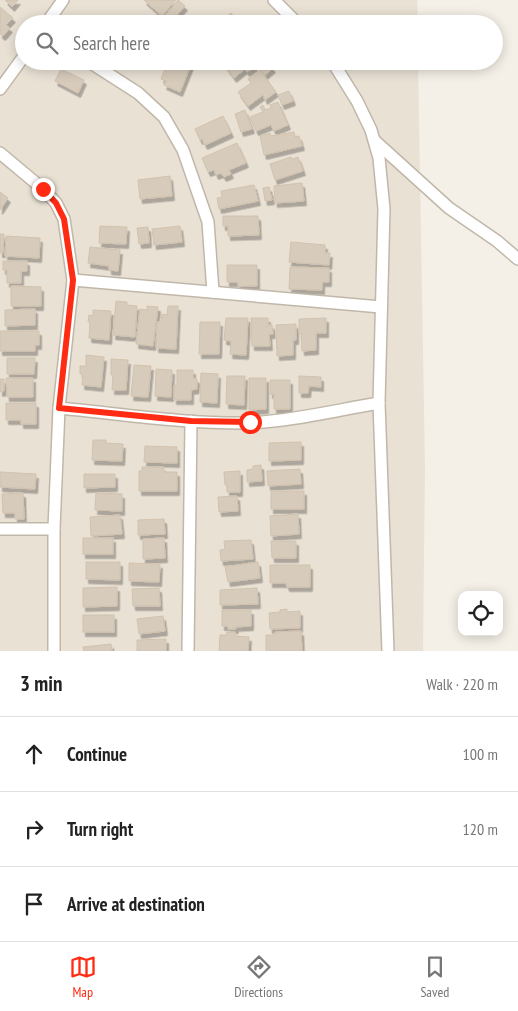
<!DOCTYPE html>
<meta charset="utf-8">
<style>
:root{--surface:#fff;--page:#f2f2f2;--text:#222;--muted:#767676;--line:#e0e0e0;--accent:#ff2c13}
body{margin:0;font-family:"PT Sans Narrow",sans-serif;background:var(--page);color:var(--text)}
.controls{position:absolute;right:15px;bottom:15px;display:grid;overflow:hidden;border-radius:10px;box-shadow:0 2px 12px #0003}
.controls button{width:45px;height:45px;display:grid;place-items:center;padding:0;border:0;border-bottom:1px solid var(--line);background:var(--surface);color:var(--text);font:25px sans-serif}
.stop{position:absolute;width:15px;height:15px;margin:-11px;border:4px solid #ff2c13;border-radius:50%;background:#fff}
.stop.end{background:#ff2c13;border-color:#fff;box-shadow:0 1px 5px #0008}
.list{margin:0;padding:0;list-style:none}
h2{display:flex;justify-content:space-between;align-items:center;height:65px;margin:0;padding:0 20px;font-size:21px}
h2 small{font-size:16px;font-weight:400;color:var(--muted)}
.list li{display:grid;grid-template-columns:32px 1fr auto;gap:15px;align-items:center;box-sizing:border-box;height:75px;padding:0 20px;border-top:1px solid var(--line)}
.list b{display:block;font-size:19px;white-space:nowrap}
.list em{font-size:16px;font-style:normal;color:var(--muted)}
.icon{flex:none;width:28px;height:28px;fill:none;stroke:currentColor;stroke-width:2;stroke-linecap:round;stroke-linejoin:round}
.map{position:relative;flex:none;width:518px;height:651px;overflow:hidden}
.search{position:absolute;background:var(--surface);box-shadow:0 2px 12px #0003;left:15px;right:15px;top:15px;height:55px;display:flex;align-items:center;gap:12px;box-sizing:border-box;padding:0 18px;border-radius:28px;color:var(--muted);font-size:19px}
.sheet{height:290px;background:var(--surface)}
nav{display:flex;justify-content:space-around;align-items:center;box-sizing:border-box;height:70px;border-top:1px solid var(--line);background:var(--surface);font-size:14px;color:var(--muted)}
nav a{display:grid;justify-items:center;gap:2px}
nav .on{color:var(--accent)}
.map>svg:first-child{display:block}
</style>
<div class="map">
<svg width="518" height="651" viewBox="0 0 518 651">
<defs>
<filter id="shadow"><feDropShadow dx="2.5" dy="4.5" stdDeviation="0" flood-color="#0004"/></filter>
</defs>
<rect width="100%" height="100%" fill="#f4f0e7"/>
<path fill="#e9e1d4" d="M0,0H417L418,24H24V61H418L425,467L423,651H0Z"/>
<g fill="#d7cbbb" stroke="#d2c2ae" filter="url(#shadow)">
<path d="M5,0H18L12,7Z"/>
<path d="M144,0H176L162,16Z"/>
<path d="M178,0L185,6L171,22L164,17Z"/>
<path d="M0,7L13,18L6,25L10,28L3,36L0,34Z"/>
<path d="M231,13L240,24H219Z"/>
<path d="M168,61L192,62L180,92L164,85L166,81L161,79Z"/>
<path d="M227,61H251L255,67L247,72L245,69L234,78L224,64Z"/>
<path d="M266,61L273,68L265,75L259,67Z"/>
<path d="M61,69L84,80L78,93L55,81Z"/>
<path d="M260,70L276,92L265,100L263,95L248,106L238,92L251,83L248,79Z"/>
<path d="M289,91L293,101L282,105L278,95Z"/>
<path d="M278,102L288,125L274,131L271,125L256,131L250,117L263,112L260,107L263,105L265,110L271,108L270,105Z"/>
<path d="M245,110L252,129L241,132L235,114Z"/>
<path d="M223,116L231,133L205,145L202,139L200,140L195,129Z"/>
<path d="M294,132L295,137L299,136L302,146L264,155L260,136L270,133L271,136Z"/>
<path d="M237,143L246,163L229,170L231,174L224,177L221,173L216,175L214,170L208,172L202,158Z"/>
<path d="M291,157L292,159L298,157L303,171L275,180L270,164Z"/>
<path d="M170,176L172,196L140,199L138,180Z"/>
<path d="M302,183L304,201L275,203L274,186Z"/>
<path d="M254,185L258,201L219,209L217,198L222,197L221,191Z"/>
<path d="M269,187L272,200L265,201L263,188Z"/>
<path d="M0,192L8,198L0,210Z"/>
<path d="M223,216H258L259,235L228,236V226H223Z"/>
<path d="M100,226L127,227L126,244L99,243Z"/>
<path d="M180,226L182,242L154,245L152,229Z"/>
<path d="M148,227L149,243L139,244L137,228Z"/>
<path d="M0,234H4L3,253H0Z"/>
<path d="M6,236L40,238L39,258L5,256Z"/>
<path d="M291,242L325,245V253H330L329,265L289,262Z"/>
<path d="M90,247L120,250L118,271L109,270V266L88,263Z"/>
<path d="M3,261H27V271H21V283H7V270H3Z"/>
<path d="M227,265H257V286H238V282H227Z"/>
<path d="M290,267L329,268V282H322V290L289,289Z"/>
<path d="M11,286L41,287V306H11Z"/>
<path d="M116,301L127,302V305L137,306L135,337L113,335Z"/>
<path d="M147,306L158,307L153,346L136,344L140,309L147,310Z"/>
<path d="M168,306H178L176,349L156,348L157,322H161L162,314L167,315Z"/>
<path d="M35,309V325L5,326V310Z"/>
<path d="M93,310L111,311L109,340L89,338L90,322H88L89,315L93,316Z"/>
<path d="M226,318H248L246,355L230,354L231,341L224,340Z"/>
<path d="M251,318H268V325H272L273,334H269L270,346H252Z"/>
<path d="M326,318V333H316V350L302,351L301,333H299V319Z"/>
<path d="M200,322H220L219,354H199Z"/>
<path d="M296,324V340H293V355L277,356L276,325Z"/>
<path d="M0,331H39V345H35V351H0Z"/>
<path d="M86,355L104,357L101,387L82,385L83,374H80V366H86Z"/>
<path d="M7,358H35L34,374H7Z"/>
<path d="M111,359L128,360L126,390H112L113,375H111Z"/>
<path d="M134,365L151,366L148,397L131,396Z"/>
<path d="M156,369L172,370L171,397L155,396Z"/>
<path d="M177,370H193V378L197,379V389L191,390V400H174V385H177Z"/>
<path d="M201,373L218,374L217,403L200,402Z"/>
<path d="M227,376H245L244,405L226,404Z"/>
<path d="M299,376L321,377V387L309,386L308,393H299Z"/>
<path d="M6,378H33V397H7Z"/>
<path d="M249,378H266V409L249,410Z"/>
<path d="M0,379H4V391L0,392Z"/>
<path d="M270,380H290V409H274V394H270Z"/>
<path d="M6,403H36V424H21V420H6Z"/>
<path d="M93,440H106V443L123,444L122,461L92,460Z"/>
<path d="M301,442V460L269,461V443Z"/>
<path d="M145,446L177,447V463L144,462Z"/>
<path d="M261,465L262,481L247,482V470L253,469V466Z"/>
<path d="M142,467H164V472H177V491H139V471H142Z"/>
<path d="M300,469L301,484L268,486L267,471Z"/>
<path d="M240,471V492H227V485H225L224,472Z"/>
<path d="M0,472L36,474L35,489L0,487Z"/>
<path d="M84,474H115V487L84,488Z"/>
<rect x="271" y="491" width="33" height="18"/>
<path d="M23,493L24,519H15V513H3L2,494Z"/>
<path d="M96,493L122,494V511L95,510Z"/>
<path d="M237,496L238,511L219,512L218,497Z"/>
<path d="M298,514L299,534L271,536L270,516Z"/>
<path d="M120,515L122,534L91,536L90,517Z"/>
<path d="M164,519L165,534L138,535V520Z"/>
<rect x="83" y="538" width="30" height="16"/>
<path d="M164,538L165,558L143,559V539Z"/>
<path d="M251,540L253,559L221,561L220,550L225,549L224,541Z"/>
<path d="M271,541H296V558H272Z"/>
<path d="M86,562H120V580L86,579Z"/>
<path d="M258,562L260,578L228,582L225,567Z"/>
<path d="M129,563L160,564L159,582L129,581Z"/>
<path d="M270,565H310V587H287L286,583H270Z"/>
<path d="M117,587V606L83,607V588Z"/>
<path d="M159,588L160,606H133L132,589Z"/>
<path d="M257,588L258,604L220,605V590Z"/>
<path d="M287,609V612L300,611V628L270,629L269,613L280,612V610Z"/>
<path d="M222,610H251V626L235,627L236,629H228V626H222Z"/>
<rect x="83" y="615" width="31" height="17"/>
<path d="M163,616L165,631L139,634L137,619Z"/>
<path d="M301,631L302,651H266V635H275V632Z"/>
<path d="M227,632H235V636L249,637L248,651H219L220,635H226Z"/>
<path d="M166,639V651H137V640Z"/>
<path d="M111,644L112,651H84L83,647Z"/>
</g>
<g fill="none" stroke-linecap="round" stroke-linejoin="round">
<defs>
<g id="street">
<path d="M274,0L298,24"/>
<path d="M46,24L63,0"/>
<path d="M88,61L138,93L164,117L183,150L208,222L213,292"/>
<path d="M332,61L357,101L371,130L379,158L384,209L379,403L388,651"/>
<path d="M0,89L24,56"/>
<path d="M375,141L449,208L497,241L518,259"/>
<path d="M0,153L43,189L56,203L64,219L73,280L59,408L54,529V651"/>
<path d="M73,280L381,307"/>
<path d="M59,408C122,414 186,424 250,423C292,421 337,410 379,403"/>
<path d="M0,529H54"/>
<path d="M188,651L191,421"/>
</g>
</defs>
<use href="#street" stroke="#c0b7a9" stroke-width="14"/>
<use href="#street" stroke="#fff" stroke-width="11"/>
</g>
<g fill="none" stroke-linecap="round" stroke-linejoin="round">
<path stroke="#ff2c13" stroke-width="6" d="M43,189L56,203L64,219L73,280L59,408L191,421L250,422"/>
</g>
</svg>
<div class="controls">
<button><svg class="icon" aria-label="locate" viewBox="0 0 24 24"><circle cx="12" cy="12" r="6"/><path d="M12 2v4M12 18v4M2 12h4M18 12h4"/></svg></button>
</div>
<div class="stop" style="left:250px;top:422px"></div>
<div class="stop end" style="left:43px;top:189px"></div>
<div class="search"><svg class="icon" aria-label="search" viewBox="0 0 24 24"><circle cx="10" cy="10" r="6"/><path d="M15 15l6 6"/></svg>Search here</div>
</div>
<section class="sheet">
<h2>3 min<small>Walk · 220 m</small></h2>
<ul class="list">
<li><svg class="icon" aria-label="ahead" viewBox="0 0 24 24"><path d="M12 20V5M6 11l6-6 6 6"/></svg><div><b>Continue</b></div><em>100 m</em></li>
<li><svg class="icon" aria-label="right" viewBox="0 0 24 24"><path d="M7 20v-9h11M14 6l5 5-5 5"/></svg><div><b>Turn right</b></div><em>120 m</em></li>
<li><svg class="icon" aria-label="arrive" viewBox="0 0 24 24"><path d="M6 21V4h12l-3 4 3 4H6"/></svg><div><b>Arrive at destination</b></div></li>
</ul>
</section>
<nav>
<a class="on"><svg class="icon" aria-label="map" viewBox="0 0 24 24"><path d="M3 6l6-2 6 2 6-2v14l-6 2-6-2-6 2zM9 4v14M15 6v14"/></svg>Map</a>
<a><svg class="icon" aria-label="directions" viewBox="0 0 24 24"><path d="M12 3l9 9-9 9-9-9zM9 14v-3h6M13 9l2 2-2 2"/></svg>Directions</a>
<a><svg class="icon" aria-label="saved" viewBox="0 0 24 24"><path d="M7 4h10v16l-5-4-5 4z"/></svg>Saved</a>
</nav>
